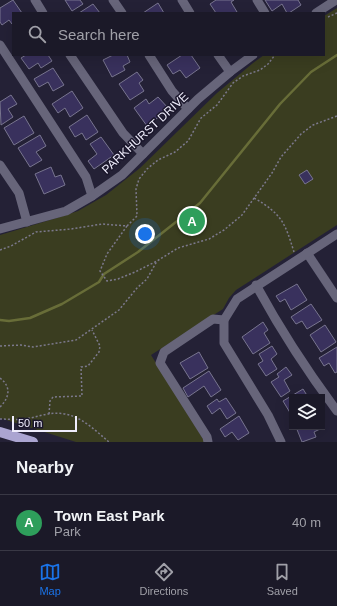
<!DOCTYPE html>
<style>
:root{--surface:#1b1928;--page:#242230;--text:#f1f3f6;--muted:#a0a0a8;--line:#393845;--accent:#1a73e8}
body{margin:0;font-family:Helvetica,sans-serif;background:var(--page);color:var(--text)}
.controls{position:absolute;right:12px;bottom:12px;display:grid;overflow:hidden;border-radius:0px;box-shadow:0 4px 16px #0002}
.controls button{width:36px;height:36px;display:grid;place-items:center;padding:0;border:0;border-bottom:1px solid var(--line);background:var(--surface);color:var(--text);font:20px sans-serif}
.scale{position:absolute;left:12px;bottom:10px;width:65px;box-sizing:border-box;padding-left:4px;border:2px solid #efedfc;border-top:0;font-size:11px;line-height:14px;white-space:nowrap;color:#efedfc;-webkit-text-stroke:3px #1b172c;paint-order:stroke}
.you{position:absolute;left:145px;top:234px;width:14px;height:14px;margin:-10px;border:3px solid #fff;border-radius:50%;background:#1a73e8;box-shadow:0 0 0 6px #1a73e833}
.badge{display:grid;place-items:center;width:26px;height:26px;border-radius:50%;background:var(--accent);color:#fff;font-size:13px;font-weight:700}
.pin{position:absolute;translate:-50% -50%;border:2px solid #fff;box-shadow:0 1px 4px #0006}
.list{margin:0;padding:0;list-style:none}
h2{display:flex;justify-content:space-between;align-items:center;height:52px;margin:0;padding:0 16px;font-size:17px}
h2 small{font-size:13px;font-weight:400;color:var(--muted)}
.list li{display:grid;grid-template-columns:26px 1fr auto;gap:12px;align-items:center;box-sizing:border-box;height:56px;padding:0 16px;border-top:1px solid var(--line)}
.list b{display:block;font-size:15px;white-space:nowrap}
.list p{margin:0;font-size:13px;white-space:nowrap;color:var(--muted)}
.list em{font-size:13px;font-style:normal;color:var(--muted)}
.icon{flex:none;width:22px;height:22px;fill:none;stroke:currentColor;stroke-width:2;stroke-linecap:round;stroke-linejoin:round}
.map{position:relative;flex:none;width:337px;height:442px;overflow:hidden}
.search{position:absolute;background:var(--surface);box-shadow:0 4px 16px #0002;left:12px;right:12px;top:12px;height:44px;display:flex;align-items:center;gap:10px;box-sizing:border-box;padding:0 14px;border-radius:0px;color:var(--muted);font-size:15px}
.sheet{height:108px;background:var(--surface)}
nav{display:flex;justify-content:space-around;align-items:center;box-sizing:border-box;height:56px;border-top:1px solid var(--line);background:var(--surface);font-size:11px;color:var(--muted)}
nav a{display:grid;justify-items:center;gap:2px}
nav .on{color:var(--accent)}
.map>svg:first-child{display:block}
</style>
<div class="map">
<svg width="337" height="442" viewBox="0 0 337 442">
<rect width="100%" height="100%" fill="#242136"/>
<path fill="#3a3d20" d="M337,8V225L236,290L229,298L223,309L151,355L205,442H76L0,418V235L60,217L78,211L106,195L140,168L217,93L253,63L264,55H324V16Z"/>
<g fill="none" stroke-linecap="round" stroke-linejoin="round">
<path stroke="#686d38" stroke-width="2.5" d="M0,320L9,321L30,318L62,304L99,282L104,274L138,252L200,203L280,104L311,72L337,55"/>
</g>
<g fill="#39315d" stroke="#78758f">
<path d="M13,0L22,13H13V23L12,24L9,20L2,25L0,22V8Z"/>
<path d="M65,0H80L83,4L72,11Z"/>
<path d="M216,0H234L231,2L237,12L235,13H216L210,4Z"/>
<path d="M265,0H298L301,5L289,13H287L282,4L272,11Z"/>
<path d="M158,3L164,13H143Z"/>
<path d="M93,4L100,13H79Z"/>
<path d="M26,55H48L52,61L41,68L38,63L29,69L21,58Z"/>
<path d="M113,55H127L130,62L123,66L125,70L112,77L103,60Z"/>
<path d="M182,55H191L200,68L186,78L180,70L173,74L167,65Z"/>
<path d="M53,68L64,85L53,91L48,82L39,87L34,79Z"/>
<path d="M137,72L143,80L139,83L144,91L130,100L119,84Z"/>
<path d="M72,91L83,108L70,117L65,108L58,113L52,104Z"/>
<path d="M11,95L17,104L8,109L13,117L1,125L0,102Z"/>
<path d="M158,97L169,109L147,126L134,108L146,99L149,104Z"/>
<path d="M87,115L98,132L86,140L82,133L75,137L69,127Z"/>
<path d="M24,116L34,133L14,145L4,128Z"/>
<path d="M40,135L46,146L36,152L42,160L30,167L18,148Z"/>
<path d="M101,137L114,155L94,169L88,161L97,154L90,144Z"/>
<path d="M51,167L55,177L61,175L65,185L44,194L35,174Z"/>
<path d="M307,170L313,179L305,184L299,175Z"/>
<path d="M297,284L307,300L291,310L285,299L280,302L276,296Z"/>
<path d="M311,304L322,320L307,329L302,321L296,324L291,317Z"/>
<path d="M263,322L268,330L264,333L270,343L253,354L242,337Z"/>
<path d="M325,325L336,342L321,352L310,335Z"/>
<path d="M272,346L277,354L271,359L277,369L266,376L258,364L263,361L259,354Z"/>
<path d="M337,347V372L335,373L329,363L324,366L319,358Z"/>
<path d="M199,352L208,368L190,379L180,363Z"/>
<path d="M286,367L292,375L284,380L290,391L281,397L271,382L279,377L277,374Z"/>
<path d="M209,371L221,390L211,397L204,386L188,397L183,388Z"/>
<path d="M303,389L308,397H292V416L283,401Z"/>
<path d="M226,398L236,413L227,419L220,408L212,414L207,406L217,399L219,402Z"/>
<path d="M239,416L249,433L238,440L232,432L225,437L220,429Z"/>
<path d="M296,427H322V428L314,432L316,437L302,442Z"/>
</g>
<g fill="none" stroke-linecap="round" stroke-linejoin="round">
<g stroke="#7c798c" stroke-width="1.5" stroke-dasharray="2 2" stroke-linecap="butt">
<path d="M328,17L337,13"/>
<path d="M254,198C282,214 285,223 294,252"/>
<path d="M127,226L107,254L100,271L107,281L118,279L135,272L157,261L178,248L209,239L224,230L242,215L272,173L281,157L301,134L313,125L337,116"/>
<path d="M0,250L11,246L36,232L71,229L102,224L127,226L137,216L136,189L139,179L147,169L158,160L175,152L188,141L201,118L217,105L233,83L243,76L260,70L268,64L275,55"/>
<path d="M0,346L21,345L33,347L76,340L119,310L137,288L147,279L157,261"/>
<path d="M0,378C12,387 9,398 0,407"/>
<path d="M49,414L50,401L53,397L82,396L81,367L88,366L99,352L100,346L92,330"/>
<path d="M0,419C8,419 17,420 25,419C38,417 51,411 65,414C82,417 96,431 109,442"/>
</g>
<g stroke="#67657a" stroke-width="9">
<path d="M35,0L43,13"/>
<path d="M113,0L122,13"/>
<path d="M182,0L190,13"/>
<path d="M257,0L265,13"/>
<path d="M316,13L336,0"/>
<path d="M0,45L86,177L92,196"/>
<path d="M70,55L123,133L143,154"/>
<path d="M149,55L172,91L188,109"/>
<path d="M218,55L230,72"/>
<path d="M0,165L19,193L27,222"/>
<path d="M0,229L66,211L92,196L122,175L198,99L230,72L253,55"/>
<path d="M307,253L337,298"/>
<path d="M256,285C280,329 307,371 337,411"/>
<path d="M208,442L207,437L160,363L164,352L213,319L224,320"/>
<path d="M281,442L268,415L224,343V320L237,299L337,234"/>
</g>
<path stroke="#aba5d1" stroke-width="10" d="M0,432L33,442"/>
</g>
<g text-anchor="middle" stroke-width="3" stroke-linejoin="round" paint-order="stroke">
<g font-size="12" fill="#efedfc" stroke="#1b172c">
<text transform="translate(145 133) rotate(-43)" y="4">PARKHURST DRIVE</text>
</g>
</g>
</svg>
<div class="controls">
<button><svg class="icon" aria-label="layers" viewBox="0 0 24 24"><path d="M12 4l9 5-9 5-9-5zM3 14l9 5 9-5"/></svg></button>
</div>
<div class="scale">50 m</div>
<div class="you"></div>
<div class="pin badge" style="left:192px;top:221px;background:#2e9e5b">A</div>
<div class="search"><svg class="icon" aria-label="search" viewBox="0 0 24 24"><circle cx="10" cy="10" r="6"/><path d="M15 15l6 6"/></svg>Search here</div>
</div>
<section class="sheet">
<h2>Nearby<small></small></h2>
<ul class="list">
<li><span class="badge" style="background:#2e9e5b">A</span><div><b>Town East Park</b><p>Park</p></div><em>40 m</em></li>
</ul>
</section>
<nav>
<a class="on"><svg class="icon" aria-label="map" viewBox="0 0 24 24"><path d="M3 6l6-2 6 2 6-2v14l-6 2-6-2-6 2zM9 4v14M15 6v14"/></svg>Map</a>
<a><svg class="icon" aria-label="directions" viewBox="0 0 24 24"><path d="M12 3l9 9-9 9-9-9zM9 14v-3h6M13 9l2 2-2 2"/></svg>Directions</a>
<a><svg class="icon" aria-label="saved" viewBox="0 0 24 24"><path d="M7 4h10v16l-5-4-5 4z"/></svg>Saved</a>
</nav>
